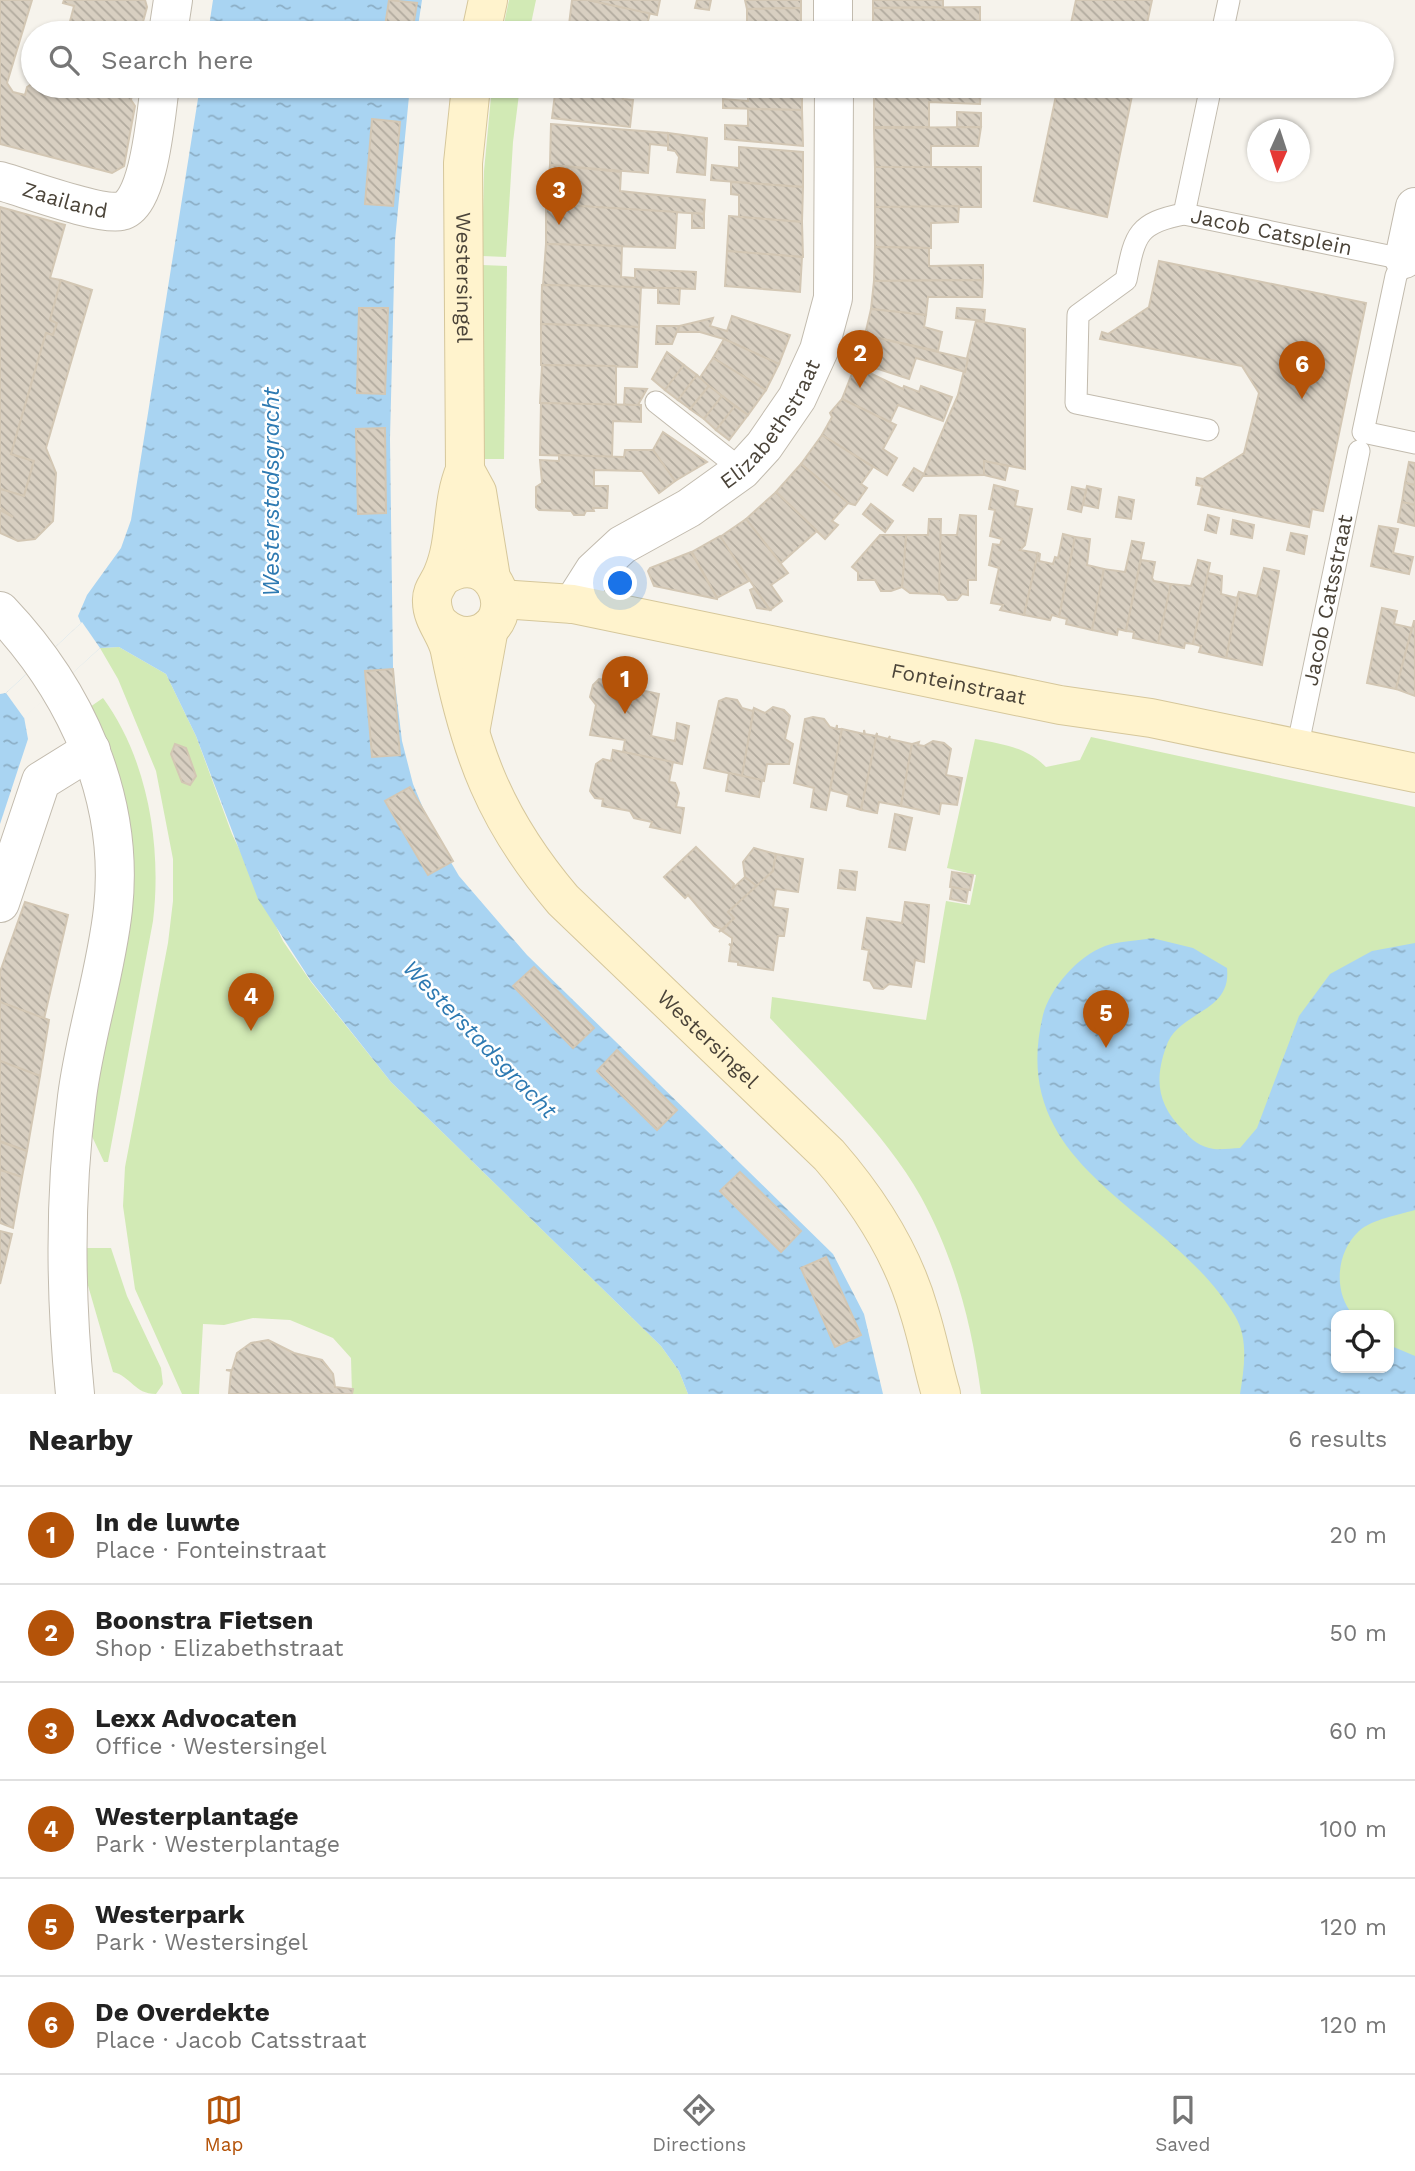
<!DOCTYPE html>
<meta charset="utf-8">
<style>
:root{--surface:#fff;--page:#f2f2f2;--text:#222;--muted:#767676;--line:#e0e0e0;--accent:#b45309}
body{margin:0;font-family:"Work Sans",sans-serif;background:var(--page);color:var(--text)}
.controls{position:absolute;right:21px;bottom:21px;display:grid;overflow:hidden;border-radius:14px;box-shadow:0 2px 5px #0004}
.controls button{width:63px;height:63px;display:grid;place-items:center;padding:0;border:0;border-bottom:2px solid var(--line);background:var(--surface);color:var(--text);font:35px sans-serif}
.compass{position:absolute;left:1247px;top:119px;width:63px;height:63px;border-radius:50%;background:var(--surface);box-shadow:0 2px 5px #0004;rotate:183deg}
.you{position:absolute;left:621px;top:584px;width:24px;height:24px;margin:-18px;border:5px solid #fff;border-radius:50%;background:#1a73e8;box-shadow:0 0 0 10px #1a73e833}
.badge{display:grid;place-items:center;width:46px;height:46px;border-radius:50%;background:var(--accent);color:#fff;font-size:23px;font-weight:700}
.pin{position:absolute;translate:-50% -58px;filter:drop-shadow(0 2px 4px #0008)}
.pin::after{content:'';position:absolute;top:37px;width:24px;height:21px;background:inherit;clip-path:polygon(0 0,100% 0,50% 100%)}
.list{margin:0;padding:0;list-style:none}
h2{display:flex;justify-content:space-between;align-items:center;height:91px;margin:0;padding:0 28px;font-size:30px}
h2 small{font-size:23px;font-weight:400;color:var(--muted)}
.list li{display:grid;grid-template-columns:46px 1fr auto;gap:21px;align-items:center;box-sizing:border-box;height:98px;padding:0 28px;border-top:2px solid var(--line)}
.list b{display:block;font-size:26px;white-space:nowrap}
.list p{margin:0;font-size:23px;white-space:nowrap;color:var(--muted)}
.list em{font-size:23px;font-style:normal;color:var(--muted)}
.icon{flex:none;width:38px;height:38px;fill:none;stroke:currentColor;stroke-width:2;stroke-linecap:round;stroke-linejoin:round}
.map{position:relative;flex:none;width:1415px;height:1394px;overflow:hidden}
.search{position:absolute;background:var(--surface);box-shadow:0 2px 5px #0004;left:21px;right:21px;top:21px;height:77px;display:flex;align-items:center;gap:18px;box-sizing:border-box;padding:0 24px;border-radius:38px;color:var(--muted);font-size:26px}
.sheet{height:679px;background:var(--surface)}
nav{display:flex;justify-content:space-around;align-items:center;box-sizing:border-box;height:98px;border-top:2px solid var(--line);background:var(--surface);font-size:19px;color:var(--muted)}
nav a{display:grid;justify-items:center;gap:4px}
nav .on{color:var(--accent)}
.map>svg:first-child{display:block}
</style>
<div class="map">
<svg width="1415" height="1394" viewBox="0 0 1415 1394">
<defs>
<pattern id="water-ripples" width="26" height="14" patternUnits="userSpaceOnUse" patternTransform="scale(1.75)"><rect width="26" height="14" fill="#a9d4f2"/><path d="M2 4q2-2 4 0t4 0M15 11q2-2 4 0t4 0" fill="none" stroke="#8caec5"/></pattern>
<pattern id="building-back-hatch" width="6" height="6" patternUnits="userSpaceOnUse" patternTransform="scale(1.75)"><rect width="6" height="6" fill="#d8cfc1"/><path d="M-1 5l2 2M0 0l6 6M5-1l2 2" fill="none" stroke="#b1aa9e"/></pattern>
</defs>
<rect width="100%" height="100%" fill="#f6f3ec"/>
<g fill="#d2eab5" fill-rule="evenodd">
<path d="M509,0H536L529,33H502Z"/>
<path d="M492,86H520L513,142L506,257L482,256L484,171Z"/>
<path d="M482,265L507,266L504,459H484Z"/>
<path d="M119,647L166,674L196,736L232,834L283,941L311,982L391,1082L661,1346L679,1371L688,1394H352L351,1358L333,1338L290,1320L253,1318L224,1325L203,1324L199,1394H182L135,1289L123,1206L125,1167L168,943L173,901V859L156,771L118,679L100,648Z"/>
<path d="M103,698C148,759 162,847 153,921L108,1162H104L89,1130L120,780L112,755L90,707Z"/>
<path d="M1091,737L1415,807V1394H981C972,1325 955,1259 921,1197C885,1132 820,1072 770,1018L772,997L926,1020L946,901L970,905L976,875L947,868L975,739C1002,744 1026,747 1046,767L1080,760ZM1336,1315H1389V1368H1336Z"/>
<path d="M82,1248H111L127,1296L161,1368L163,1384L156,1394C134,1394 131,1376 113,1372L87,1282Z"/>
</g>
<g fill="url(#water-ripples)">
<path d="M213,0H422L417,33H208Z"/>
<path d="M200,86H410L395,240L390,439L393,667L402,741L413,784L433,832L459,876L527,955L833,1254L864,1314L883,1394H688L679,1371L661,1346L391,1082L311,981L258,899L196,736L166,674L119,647L100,648L24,717L28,739L0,824V694L6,693L81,623L78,616L87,595L121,548L131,520Z"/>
<path d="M1152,938L1193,948L1227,968C1232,1014 1178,1010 1166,1047C1154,1081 1158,1105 1183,1130C1192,1140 1200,1147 1214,1149C1222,1150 1232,1148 1240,1148L1257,1128L1299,1016L1330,974L1372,951L1415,943V1210C1398,1215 1373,1219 1359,1231C1336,1252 1333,1292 1353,1315H1336V1368H1389V1345L1415,1356V1394H1240C1244,1369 1249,1339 1235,1316C1170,1206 1005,1172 1043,1015C1050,988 1078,956 1105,946C1119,941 1138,941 1152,938Z"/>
</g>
<path fill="#f6f3ec" d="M82,622L100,648L24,718L6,693Z"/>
<g fill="url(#building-back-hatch)" stroke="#d3c7b4" stroke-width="2">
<path d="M0,0H32L7,83L13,92L25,95L27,87L33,83V86H134L131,100L135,106L124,166L112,173L0,144Z"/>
<path d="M64,0H145L147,7L140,33H67L74,6L63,3Z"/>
<path d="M389,0L417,3L412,33H384Z"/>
<path d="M572,0H588L650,13L645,33H568Z"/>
<path d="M588,0H660L657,15Z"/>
<path d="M697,0H711L709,10L695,8Z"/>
<path d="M745,0H801V8L747,9Z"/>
<path d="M873,0H943V7L873,8Z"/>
<path d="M1076,0H1152L1145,33H1069Z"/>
<path d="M980,7V21H938V33H873V8Z"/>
<path d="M801,8V33H747V9Z"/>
<path d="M693,23L724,31V33H691Z"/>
<path d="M556,86H625L623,99L633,100L630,127L552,118Z"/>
<path d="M632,86H680L679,92Z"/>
<path d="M748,86H802V110L723,108V99L748,101Z"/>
<rect x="874" y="86" width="65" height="2"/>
<path d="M1058,86H1134L1107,217L1034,201Z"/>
<path d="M981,87L980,104L929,102V127H874V88Z"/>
<path d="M748,109L802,110L803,146L725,139V125L748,126Z"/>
<path d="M957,112L981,113V127H957Z"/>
<path d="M372,119L400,122L393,206L365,204Z"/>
<path d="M551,124L668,133V146L650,144L648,173L550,165Z"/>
<path d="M981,127L978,146H931V167L875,168L874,128Z"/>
<path d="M668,133L707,138L705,175L677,172L679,157L675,151L668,150Z"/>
<path d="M739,147L803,152V187L711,180L712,165L739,168Z"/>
<path d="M550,165L621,172L620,191L705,200L704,214L546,204Z"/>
<rect x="875" y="167" width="106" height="40"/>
<path d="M731,182L803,187L802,222L739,217V195L731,194Z"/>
<path d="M546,204L677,212L675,248L546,244Z"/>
<path d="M959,206L958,222L931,223V248L875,247V207Z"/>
<path d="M0,207L65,225L50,278L61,280L50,320L57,323L53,335L46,333L11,454L34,461L24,496L0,489Z"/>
<path d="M692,213L704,214V228H692Z"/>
<path d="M729,216L802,222L803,257L727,251Z"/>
<path d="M546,244L622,246L621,277L635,278V269L696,272L695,289L543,285Z"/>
<path d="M875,247L929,248V266L983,265V280L874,281Z"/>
<path d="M727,251L802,257L800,292L725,286Z"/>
<path d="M1159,261L1366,303L1323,511L1312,509L1309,527L1198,504L1202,486L1196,485L1197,478L1203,479L1244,453L1259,393L1242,366L1100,339L1102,332L1108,334L1149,307Z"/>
<path d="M61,280L92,290L46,448L56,473L53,521L35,539L18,541L0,533V510L13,517L0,507V489L24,496L34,461L11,454L46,333L53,335L57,323L50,320Z"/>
<path d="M983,280L982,297H928L926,315L871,309L874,281Z"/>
<path d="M542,285L641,287L639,327L541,324Z"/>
<path d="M658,288H680L679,304L658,303Z"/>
<path d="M359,308H388L385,394L357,393Z"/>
<path d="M957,308L985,310L984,321L956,318Z"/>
<path d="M871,309L926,315L924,327L942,332L938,351L865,335Z"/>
<path d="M732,316L790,335L779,364L724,339L700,332H678L679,326L713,318L710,326L727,331Z"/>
<path d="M976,321L1025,329V469L984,461V475L923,476L958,395Z"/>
<path d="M541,324L639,327L637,367L541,365Z"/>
<path d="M657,326H679L672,344H656Z"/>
<path d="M865,335L968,359L965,372L916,358L909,379L857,362Z"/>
<path d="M724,339L779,364L766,390L713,358Z"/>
<path d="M667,352L684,365L665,390L652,379Z"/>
<path d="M713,358L766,390L748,415L699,379Z"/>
<path d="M542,365L616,366V405L540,403Z"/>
<path d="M684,365L697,375L678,400L665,390Z"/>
<path d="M855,366L903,389L904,386L919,392L921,386L952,397L943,421L898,405L890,422L842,399Z"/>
<path d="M697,375L709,386L690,409L678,400Z"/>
<path d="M709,386L722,396L704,419L690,409Z"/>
<path d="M625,388L647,389L638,405H624Z"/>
<path d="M722,396L735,406L716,430L704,419Z"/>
<path d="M842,399L896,425L883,449L897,458L887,475L822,435L832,417L830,413Z"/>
<path d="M541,403L641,405V422L613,421L612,457L540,455Z"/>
<path d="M735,406L748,415L729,440L716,430Z"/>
<path d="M385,428L386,513L358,514L356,429Z"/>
<path d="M663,432L707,462L675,481L653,450Z"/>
<path d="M822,435L873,467L861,484L867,488L855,505L848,503L801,464Z"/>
<path d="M625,450H653L675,481L659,493L642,471L594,470V486H608L607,508H593L594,511H586L584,515H574L571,511L539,510L536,507V487L542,483L540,460L559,461V455L624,457Z"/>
<path d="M984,461L1008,466L1005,480L984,475Z"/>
<path d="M1409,462L1415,463V485L1405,483Z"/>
<path d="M801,464L848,503L832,521L838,525L825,539L776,492Z"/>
<path d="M914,468L924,474L913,491L903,485Z"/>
<path d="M1405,483L1415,485V505L1402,502Z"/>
<path d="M994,485L1018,491L1015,506L1032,509L1025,545L1020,550L1038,553L1024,615L1000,610L1003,605L991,603L999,568L989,565L993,544L1000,545L1002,539L990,536L995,510L989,509Z"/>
<path d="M1087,486L1101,489L1098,508L1083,505Z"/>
<path d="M1072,487L1086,490L1081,512L1068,509Z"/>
<path d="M776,492L817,531L781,563L746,519Z"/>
<path d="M1119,497L1134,500L1131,519L1116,517Z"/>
<path d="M1402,502L1415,505V526L1398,522Z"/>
<path d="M871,504L893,521L885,532L863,514Z"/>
<path d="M960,515L976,516V580H968V595L962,594L957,600H948L944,595L939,594V535H957Z"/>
<path d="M1208,515L1219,518L1216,533L1205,530Z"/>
<path d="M746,519L788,573L771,585L782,601L770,610L720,537Z"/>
<path d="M929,519H941L939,594L910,593L902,587L906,535H928Z"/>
<path d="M1233,520L1254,525L1252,538L1231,534Z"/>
<path d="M1379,526L1398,529L1393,553L1413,557L1409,574L1371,566Z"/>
<path d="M1291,533L1307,536L1304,554L1287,550Z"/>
<path d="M1063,534L1075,537L1059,617L1052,615L1050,620L1024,615L1038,553L1040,554L1039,561L1053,564L1055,557L1058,558Z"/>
<path d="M880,535H906L902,587L891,591H881L875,580H858V572L852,567Z"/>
<path d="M720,536L749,581L717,598L692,552Z"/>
<path d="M1075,537L1090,539L1087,565L1104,569L1092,630L1066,624L1067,619L1059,617Z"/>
<path d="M1132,541L1144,543L1126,631L1118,629L1117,635L1092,630L1104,569L1125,572Z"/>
<path d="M691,552L717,598V599L654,586L648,571L650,568Z"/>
<path d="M1141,560L1155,562L1152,578L1154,581L1171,584L1158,643L1133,638L1134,632L1126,631Z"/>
<path d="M1198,560L1210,563L1193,644L1185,643L1184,648L1158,643L1171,584L1191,586Z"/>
<path d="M1264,568L1279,571L1262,665L1226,658L1239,592L1257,596Z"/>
<path d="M1208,573L1222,576L1221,594L1237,598L1239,592L1226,658L1199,652L1201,646L1193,644Z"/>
<path d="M754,588L770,610L757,608L750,590Z"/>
<path d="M1382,608L1397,611L1394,624L1412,628L1396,689L1367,683Z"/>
<path d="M1414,621H1415V696L1396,689Z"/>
<path d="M393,669L400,755L372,757L365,671Z"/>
<path d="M599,679L626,684L625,691L636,693V689L659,694L651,736L675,741L677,723L689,726L682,764L623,752L625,740L590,735L596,705L590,697L593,685Z"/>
<path d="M726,698L737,700L742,708L753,711L754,708L742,776L704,768L719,701Z"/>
<path d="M773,707L784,710L790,716L785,739L793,744L789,764H767L764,781L742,776L754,708L765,713Z"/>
<path d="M813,717L824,719L830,727L836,729L837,725V729H842L826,810L811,807L814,788L794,783L805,719Z"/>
<path d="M842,729L864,734V730L865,734L876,736L877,733L861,810L847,806L849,795L830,790Z"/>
<path d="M877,733V736L888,739L890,736L889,739L912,744L901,806L879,802L877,813L861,810Z"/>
<path d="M933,741L944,743L951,749L946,775L962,778L957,805L941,803L939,814L901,806L912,744L919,742L918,745L924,746Z"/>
<path d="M175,744L186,748L196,776L190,785L182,782L171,754Z"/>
<path d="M613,750L673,762L669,782L675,783L679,793L676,807L684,808L680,833L650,827L652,822L634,818L630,811L602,806L603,799L595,798L590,791L596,764L603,759L611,761Z"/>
<path d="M729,773L762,780L759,797L726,791Z"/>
<path d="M410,787L453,861L428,875L385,801Z"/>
<path d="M895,814L912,818L905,850L889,847Z"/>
<path d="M696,847L734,884L732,889L745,877L757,886L728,912L734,918L719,932L721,929L714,926L688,895L685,898L664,877Z"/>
<path d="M754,848L776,854L773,871L757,886L745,877L743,862Z"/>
<path d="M776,854L803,859L798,892L776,889L773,907L788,909L784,936H778L773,970L738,965V962L729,961L731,946L729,944L732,945V938L722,931L734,918L728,912L773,871Z"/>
<path d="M840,870L857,872L855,890L838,888Z"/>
<path d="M952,872L973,875L970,890L950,887Z"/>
<path d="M952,887L968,890L966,902L950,899Z"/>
<path d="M25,902L68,915L44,1019L0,1002V972Z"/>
<path d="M905,902L929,905L924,962L915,960L911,987L889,984L883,989L874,988L870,981L864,980L869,950L862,949L867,918L902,923Z"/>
<path d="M534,967L594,1028L573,1048L513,986Z"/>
<path d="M0,1002L49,1020L40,1076L0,1061Z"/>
<path d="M617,1050L677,1110L657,1130L597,1071Z"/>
<path d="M0,1061L40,1076L27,1151L0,1141Z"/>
<path d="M0,1142L27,1151L22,1177L0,1170Z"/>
<path d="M0,1170L22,1177L13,1228L0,1223Z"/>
<path d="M740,1172L801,1231L781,1252L720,1191Z"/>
<path d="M0,1231L12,1234L0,1284Z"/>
<path d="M826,1257L861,1335L835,1347L801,1268Z"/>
<path d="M268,1340L294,1353L322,1360L333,1374L335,1387L353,1389L352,1394H229L231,1371L226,1370H232L237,1353L251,1343Z"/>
</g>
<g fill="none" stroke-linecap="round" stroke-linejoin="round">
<defs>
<g id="lane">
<path d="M1222,33L1229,0"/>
<path d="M1184,214L1211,86"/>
<path d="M1404,259L1396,276L1363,432L1415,443"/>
<path d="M656,402L742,470"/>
<path id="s1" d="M1208,430L1076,403L1078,315L1126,280C1135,236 1136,223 1184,214L1413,261"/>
<path id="s2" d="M1297,749L1359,451"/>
</g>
<g id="street">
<path d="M833,0V33"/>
<path d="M168,33L173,0"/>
<path id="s3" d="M0,181C25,188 100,216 121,211C150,205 156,111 160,86"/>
<path d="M1404,259L1415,207"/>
<path id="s4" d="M573,604L594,571L622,545L689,508L742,470L764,446L797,398L819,350L833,298L834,86"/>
<path d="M0,611C76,691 125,798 113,909C106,973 85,1034 77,1097C64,1197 65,1294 75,1394"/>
<path d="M0,903L41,781L91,750"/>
</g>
<g id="secondary">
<path d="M481,33L488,0"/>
<path id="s5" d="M471,86L463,163L465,470C451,503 457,540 443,573C439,584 431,590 432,602C432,620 447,634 450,651C470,752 495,820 563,900L829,1155C869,1201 902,1252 919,1311C928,1339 933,1367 941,1394"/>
<path d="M465,470L477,492L491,578"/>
<path id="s6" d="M501,599L573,604L1060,705L1151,718L1415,773"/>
<path d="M441,625C451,634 462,638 475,635C524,623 495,542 442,577"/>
<path d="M471,727L489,628"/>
</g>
</defs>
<use href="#lane" stroke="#c2bbae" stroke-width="23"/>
<use href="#street" stroke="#c2bbae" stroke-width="40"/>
<use href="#secondary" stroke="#d6c79b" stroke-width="40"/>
<use href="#lane" stroke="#fff" stroke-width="21"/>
<use href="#street" stroke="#fff" stroke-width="38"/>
<use href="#secondary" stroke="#fff3cd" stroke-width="38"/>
</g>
<g text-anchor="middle" stroke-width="5" stroke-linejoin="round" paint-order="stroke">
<g font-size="21" fill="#4b4439" stroke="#fff">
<text dy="7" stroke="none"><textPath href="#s3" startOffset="68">Zaailand</textPath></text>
<text dy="7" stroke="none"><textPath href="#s1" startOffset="469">Jacob Catsplein</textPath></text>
<text dy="7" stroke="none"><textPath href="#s5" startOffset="192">Westersingel</textPath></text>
<text dy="7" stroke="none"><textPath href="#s4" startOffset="273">Elizabethstraat</textPath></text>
<text dy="7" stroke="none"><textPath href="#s2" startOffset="152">Jacob Catsstraat</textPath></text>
<text dy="7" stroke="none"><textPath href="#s6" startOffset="466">Fonteinstraat</textPath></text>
<text dy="7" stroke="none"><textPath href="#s5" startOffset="1052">Westersingel</textPath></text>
</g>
<g font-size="23" font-style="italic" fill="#2e7ab2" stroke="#fff">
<text transform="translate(271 492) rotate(-90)" y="8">Westerstadsgracht</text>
<text transform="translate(480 1039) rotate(46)" y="8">Westerstadsgracht</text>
</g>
</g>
</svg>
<div class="controls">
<button><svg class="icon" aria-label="locate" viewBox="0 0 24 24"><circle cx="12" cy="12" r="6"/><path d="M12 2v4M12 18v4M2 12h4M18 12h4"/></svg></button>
</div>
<svg class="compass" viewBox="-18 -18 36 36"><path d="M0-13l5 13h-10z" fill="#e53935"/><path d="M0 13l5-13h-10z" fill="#767676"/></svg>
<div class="you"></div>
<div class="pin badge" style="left:625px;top:714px">1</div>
<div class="pin badge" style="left:860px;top:388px">2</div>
<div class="pin badge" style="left:559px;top:225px">3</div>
<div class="pin badge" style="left:251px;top:1031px">4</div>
<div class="pin badge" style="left:1106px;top:1048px">5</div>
<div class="pin badge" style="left:1302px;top:399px">6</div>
<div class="search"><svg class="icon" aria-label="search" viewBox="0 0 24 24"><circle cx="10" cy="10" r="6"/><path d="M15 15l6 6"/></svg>Search here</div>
</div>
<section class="sheet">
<h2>Nearby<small>6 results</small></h2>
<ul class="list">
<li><span class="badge">1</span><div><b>In de luwte</b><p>Place · Fonteinstraat</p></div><em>20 m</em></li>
<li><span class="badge">2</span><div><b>Boonstra Fietsen</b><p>Shop · Elizabethstraat</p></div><em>50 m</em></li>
<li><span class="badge">3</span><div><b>Lexx Advocaten</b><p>Office · Westersingel</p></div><em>60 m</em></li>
<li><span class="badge">4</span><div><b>Westerplantage</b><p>Park · Westerplantage</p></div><em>100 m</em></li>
<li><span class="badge">5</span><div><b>Westerpark</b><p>Park · Westersingel</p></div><em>120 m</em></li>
<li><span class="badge">6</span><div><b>De Overdekte</b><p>Place · Jacob Catsstraat</p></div><em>120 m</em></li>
</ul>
</section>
<nav>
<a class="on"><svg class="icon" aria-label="map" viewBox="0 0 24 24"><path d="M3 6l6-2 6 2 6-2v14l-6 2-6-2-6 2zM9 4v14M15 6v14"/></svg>Map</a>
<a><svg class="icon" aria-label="directions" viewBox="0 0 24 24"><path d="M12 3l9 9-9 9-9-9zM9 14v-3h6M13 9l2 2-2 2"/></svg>Directions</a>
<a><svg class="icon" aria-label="saved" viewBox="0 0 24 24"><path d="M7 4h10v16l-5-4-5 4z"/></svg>Saved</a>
</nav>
